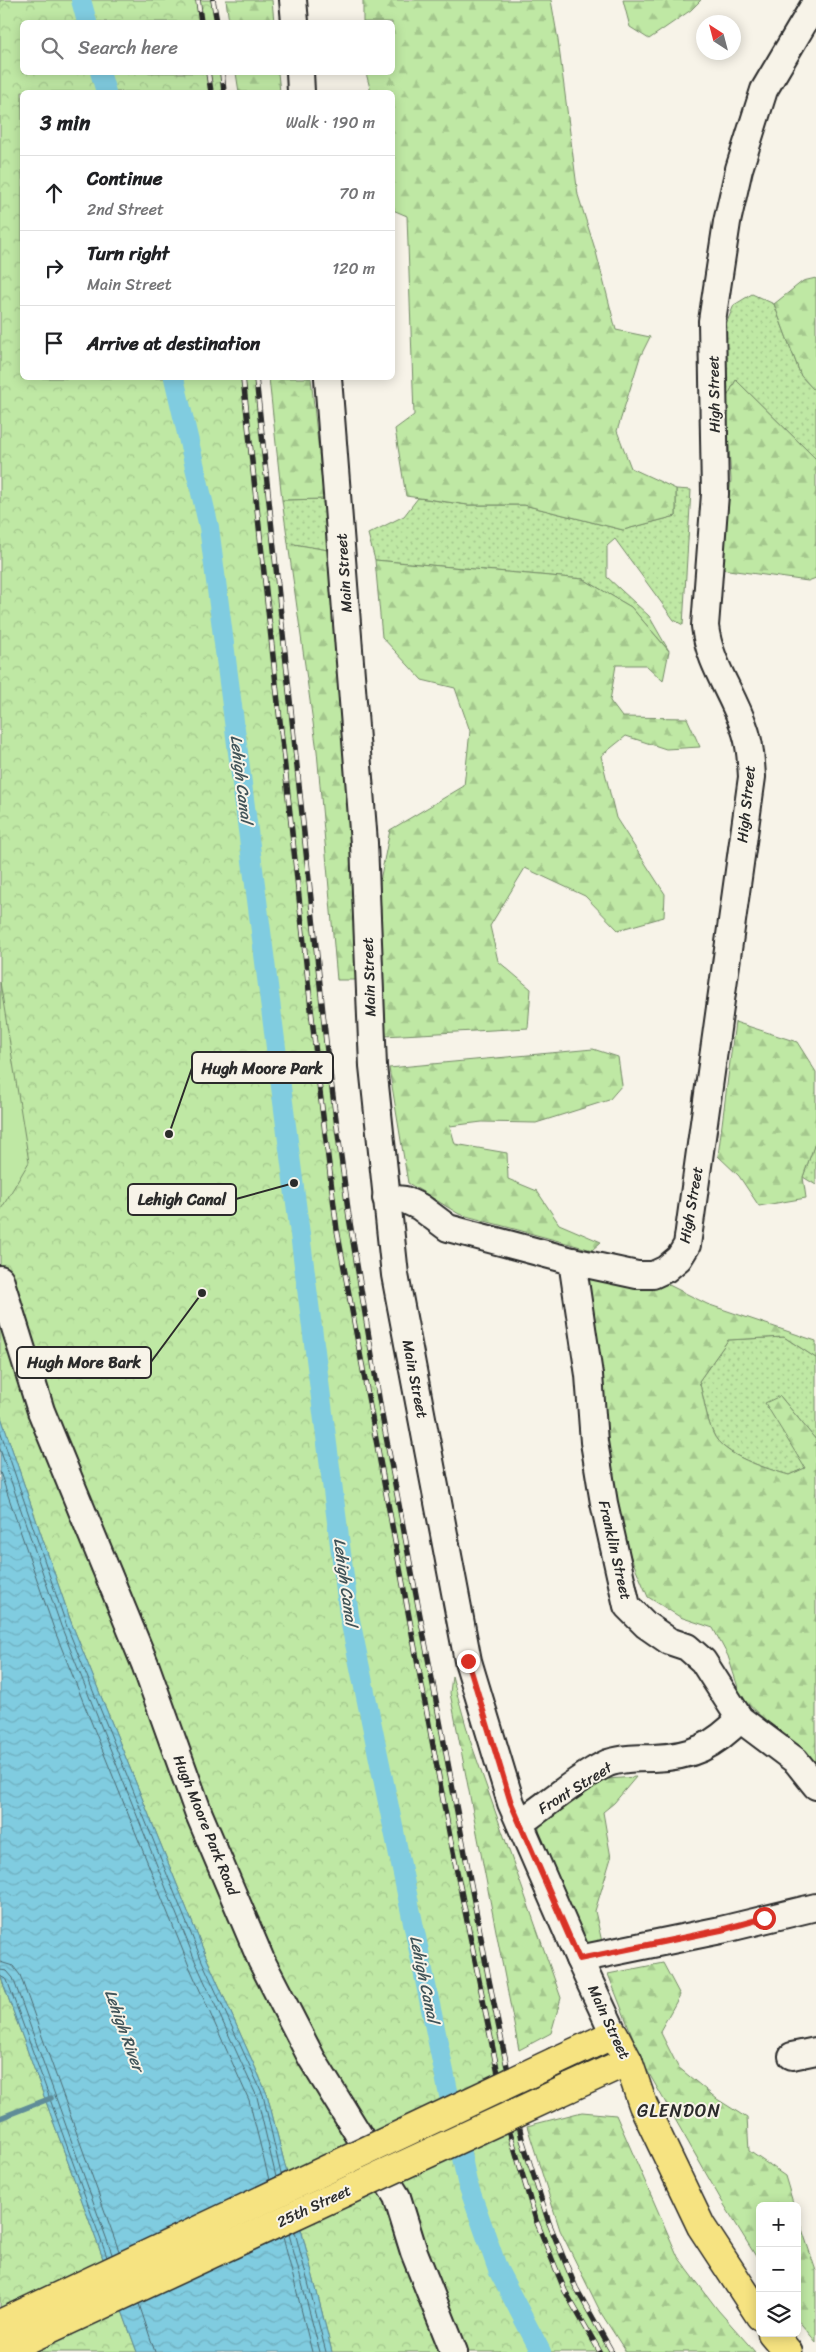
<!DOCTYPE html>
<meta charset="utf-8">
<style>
:root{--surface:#fff;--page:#f6f6f6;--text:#202124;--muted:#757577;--line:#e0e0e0}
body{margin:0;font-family:Sriracha,sans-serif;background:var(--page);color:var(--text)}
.controls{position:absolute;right:15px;bottom:15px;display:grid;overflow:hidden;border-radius:8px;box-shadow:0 2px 12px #0003}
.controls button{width:45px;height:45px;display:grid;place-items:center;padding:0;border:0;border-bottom:1px solid var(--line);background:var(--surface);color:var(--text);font:25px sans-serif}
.compass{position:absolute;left:696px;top:15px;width:45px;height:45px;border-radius:50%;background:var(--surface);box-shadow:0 2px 12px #0003;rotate:324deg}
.stop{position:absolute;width:15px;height:15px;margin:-11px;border:4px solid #d93025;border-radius:50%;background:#fff}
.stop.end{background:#d93025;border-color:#fff;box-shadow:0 1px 5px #0008}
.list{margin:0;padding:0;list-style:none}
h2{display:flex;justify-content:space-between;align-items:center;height:65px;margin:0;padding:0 20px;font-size:21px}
h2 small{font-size:16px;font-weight:400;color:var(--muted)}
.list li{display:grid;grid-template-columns:32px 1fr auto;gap:15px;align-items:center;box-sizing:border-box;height:75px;padding:0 20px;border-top:1px solid var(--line)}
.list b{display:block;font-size:19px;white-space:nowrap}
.list p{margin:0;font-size:16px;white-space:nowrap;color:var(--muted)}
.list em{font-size:16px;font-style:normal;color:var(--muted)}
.icon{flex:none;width:28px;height:28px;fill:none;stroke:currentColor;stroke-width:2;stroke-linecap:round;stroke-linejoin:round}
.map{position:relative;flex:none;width:816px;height:2352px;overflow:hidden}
.search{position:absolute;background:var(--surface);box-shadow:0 2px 12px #0003;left:20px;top:20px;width:375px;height:55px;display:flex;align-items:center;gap:12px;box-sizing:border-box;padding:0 18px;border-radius:8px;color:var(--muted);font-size:19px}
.panel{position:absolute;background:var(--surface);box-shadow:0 2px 12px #0003;left:20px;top:90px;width:375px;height:290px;border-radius:8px}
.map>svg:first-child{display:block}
</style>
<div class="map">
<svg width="816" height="2352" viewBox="0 0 816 2352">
<defs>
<pattern id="grass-dots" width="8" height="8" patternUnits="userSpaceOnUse" patternTransform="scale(1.25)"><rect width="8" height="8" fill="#bfe8a4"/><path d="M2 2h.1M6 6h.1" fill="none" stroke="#a4c78d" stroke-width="1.8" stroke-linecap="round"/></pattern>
<pattern id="forest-firs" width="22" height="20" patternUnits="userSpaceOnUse" patternTransform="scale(1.25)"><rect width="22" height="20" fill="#bfe8a4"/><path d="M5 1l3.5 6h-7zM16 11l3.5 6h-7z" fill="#a4c78d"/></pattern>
<pattern id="park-crowns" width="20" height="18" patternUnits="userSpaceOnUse" patternTransform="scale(1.25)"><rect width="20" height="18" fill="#bfe8a4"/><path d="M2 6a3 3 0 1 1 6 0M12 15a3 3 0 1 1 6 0" fill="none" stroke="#a4c78d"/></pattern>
<pattern id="water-waves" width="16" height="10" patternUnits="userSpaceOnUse" patternTransform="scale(1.25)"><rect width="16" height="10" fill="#80cce0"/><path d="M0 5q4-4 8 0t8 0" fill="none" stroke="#6fafc0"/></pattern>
</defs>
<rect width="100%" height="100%" fill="#f7f3e8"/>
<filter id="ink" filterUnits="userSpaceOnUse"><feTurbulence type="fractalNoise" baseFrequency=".02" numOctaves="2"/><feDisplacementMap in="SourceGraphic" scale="10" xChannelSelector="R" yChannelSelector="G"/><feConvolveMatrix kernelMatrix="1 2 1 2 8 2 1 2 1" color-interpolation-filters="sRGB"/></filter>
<g filter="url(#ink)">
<g fill="url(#grass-dots)" stroke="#758a68">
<path d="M752,294L774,304L801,376L816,392V459L736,380L726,399L724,329L734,305Z"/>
<path d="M676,489L691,490L683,625L674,620L615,539L607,546V577L649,616L669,651L631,607L583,579L375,560L368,534L404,516L418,498L468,505H524L623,530L676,516Z"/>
<path d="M324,499L328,550L288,543L282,500Z"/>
<path d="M816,1140V1185L803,1177Z"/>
<path d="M784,1337L816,1358V1440L780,1396L806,1468L789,1475C768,1469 722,1456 713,1433C706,1417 704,1398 699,1381L728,1340Z"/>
</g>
<g fill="url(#forest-firs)" stroke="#758a68">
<path d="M226,0H272L274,22H229Z"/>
<path d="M363,0H551L558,40L578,195L596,252L616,330L650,337L640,357L617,431L631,468L676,489V516L623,530L524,505H468L406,496L395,429L414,415L407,216L393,210L392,92H371L366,73L392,72V22H363Z"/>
<path d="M623,0H701L691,10L649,39L630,27Z"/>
<path d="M236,73H278L280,92H239Z"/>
<path d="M816,278V392L801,376L774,304L803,281Z"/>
<path d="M269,378H311L324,499L282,500Z"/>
<path d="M736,380L816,459V578L808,581L721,569L731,480L726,399Z"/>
<path d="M288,543L328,550L348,746L362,980H337L317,751Z"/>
<path d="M375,560L583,579L631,607L669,651L663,681L646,665H616L610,701L622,717L687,718L700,747L666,749L626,736L601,756L616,818L665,894L664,917L618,930L585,896L525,868L490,926L498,961L531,989L528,1028L384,1036L380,881L390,830L464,786L470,731L455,688L422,680L382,637Z"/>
<path d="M735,1022L797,1042L816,1072V1140L803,1177L806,1198L759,1206L739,1176L718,1156Z"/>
<path d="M593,1049L618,1057L622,1085L609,1100L536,1123L482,1122L450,1126L455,1144L507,1153L508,1179L537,1191L559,1224L601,1242L592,1250L459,1214L408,1183L389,1068Z"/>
<path d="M589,1279L667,1284L707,1304L816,1341V1358L784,1337L728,1340L699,1381C704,1398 706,1417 713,1433C722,1456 768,1469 789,1475L805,1468L765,1403L780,1396L816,1440V1770L741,1697L728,1656L713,1628L680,1617L648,1597L624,1541L605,1431Z"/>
<path d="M452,1676L470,1740L561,1998L551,2033L519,2050L450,1693Z"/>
<path d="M636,1777L614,1803L603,1812L611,1858L595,1911L602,1942L586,1943L539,1839V1820L607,1779Z"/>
<path d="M663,1963L680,1995L660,2031L678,2067L717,2099L747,2118L749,2151L785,2176L794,2206H760V2263L720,2198L643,2063L608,1974Z"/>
<path d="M582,2112L616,2115L678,2257L718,2310L755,2352H626L601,2313L560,2230L527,2126Z"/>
<path d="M797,2214L816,2271V2342L797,2319Z"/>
</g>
<g fill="url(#park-crowns)" stroke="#758a68">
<path d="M0,0H213L217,22H22V72L222,73L224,92H22V378H256L327,1051L349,1217L381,1410L489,1980L522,2139L549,2223L576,2288L612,2352H332L267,2094L207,1959L71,1622L0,1414Z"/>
<path d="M0,1975L137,2352H0Z"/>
</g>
<path fill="#bfe8a4" stroke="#758a68" d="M0,982L29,1162L0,1211Z"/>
<path fill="url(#water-waves)" stroke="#5e8c98" d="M0,1414L71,1622L207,1959L267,2094L332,2352H137L0,1975Z"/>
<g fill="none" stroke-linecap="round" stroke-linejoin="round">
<g stroke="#4d6b73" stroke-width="1">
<path d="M0,1430L66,1624L202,1961L263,2095L281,2174"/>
<path d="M0,1449L61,1626L196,1963L257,2097L276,2177"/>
<path d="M0,1472L54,1629L189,1966L249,2100L269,2180"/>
<path d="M0,1962L13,1966L20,1975L119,2251"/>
<path d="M0,1970L7,1971L13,1978L112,2254"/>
<path d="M0,1976L7,1980L107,2257"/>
<path d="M295,2232L326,2352"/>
<path d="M289,2234L320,2352"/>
<path d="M283,2237L312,2352"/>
<path d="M139,2304L155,2352"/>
</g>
<path stroke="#5e8c98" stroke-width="5.5" d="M0,2118L51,2098"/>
<g stroke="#80cce0" stroke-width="20">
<path d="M81,0L87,22"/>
<path d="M100,72L106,92"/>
<path d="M174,378L209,527L349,1615L467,2182L498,2270L541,2352"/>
</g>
<defs>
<g id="minor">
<path d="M293,0L295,22"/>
<path d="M300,72L301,92"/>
<path d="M328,378L364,843L373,1066L395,1275L468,1661L511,1803L579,1959L614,2034"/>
<path d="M386,1198L405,1200L420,1207L448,1228L572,1261L637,1275H653L666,1269L679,1258L687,1245L752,777C751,760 750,743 744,727C732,692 709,663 705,626L715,494L712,321L727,222L739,169L764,90L816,2"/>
<path d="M572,1261L589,1375L594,1442L604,1503L627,1606L646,1625L669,1641L687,1647L703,1661L740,1719L796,1761L816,1786"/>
<path d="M0,1279L41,1411L145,1664L199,1814L261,1960L312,2059L397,2197L414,2252L454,2352"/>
<path d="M520,1823C545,1806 581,1775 608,1763C622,1758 639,1758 653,1758C692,1757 714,1746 740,1719"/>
<path d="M579,1959L721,1930L816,1907"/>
<path d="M792,2056L816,2051"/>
</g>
<g id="major">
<path d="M556,2061L614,2034L628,2061L643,2105L701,2226L760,2316"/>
<path d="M569,2088L628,2061"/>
<path d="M772,2333L788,2352"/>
</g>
</defs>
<use href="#minor" stroke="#2b2b2b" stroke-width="30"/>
<use href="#major" stroke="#2b2b2b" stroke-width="31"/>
<use href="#minor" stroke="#f7f3e8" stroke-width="26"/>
<use href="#major" stroke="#f6e381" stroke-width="28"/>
<defs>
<g id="rail">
<path d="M198,0L201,22"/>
<path d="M213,0L217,22"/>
<path d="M208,72L211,92"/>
<path d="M222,72L224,92"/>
<path d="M243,378L320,1092L337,1230L450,1837L510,2133L536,2220L565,2291L600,2352"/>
<path d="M256,378L327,1051L349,1217L381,1410L489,1980L522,2139L549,2223L576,2288L612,2352"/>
</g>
</defs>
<use href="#rail" stroke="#2b2b2b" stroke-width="5.5"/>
<use href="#rail" stroke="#f7f3e8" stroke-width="4" stroke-dasharray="11" stroke-linecap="butt"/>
<defs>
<g id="major-bridge">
<path d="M0,2324L556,2061"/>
<path d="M0,2352L569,2088"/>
</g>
</defs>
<use href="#major-bridge" stroke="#2b2b2b" stroke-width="31" stroke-linecap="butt"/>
<use href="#major-bridge" stroke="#f6e381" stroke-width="28"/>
</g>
</g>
<g fill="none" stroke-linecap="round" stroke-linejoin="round" filter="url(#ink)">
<path stroke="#d93025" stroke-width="6" d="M468,1661L511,1803L579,1959L721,1930L764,1918"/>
</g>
<g text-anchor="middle" stroke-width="4" stroke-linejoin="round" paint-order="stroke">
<g font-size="15" fill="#2b2b2b" stroke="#f7f3e8">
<text transform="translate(714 394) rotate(-91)" y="5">High Street</text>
<text transform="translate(344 573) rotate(-94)" y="5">Main Street</text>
<text transform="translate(746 804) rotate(-84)" y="5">High Street</text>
<text transform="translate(369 977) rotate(-92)" y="5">Main Street</text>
<text transform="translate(691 1205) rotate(-80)" y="5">High Street</text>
<text transform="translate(415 1379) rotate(79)" y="5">Main Street</text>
<text transform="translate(615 1550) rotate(77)" y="5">Franklin Street</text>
<text transform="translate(575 1788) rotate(-32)" y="5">Front Street</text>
<text transform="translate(206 1825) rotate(68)" y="5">Hugh Moore Park Road</text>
<text transform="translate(609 2022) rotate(65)" y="5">Main Street</text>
<text transform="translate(314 2206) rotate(-25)" y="5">25th Street</text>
</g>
<g font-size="16" font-style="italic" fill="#405358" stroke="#f7f3e8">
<text transform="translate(242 779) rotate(83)" y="6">Lehigh Canal</text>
<text transform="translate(346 1582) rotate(82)" y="6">Lehigh Canal</text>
<text transform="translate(425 1979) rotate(78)" y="6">Lehigh Canal</text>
<text transform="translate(125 2030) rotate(70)" y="6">Lehigh River</text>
</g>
<g font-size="18" letter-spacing="1" fill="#2b2b2b" stroke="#f7f3e8">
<text x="679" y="2117">GLENDON</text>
</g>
</g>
<path fill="none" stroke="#2b2b2b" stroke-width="2" d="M169 1134L192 1068M294 1183L236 1199M202 1293L151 1362"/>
<g fill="#2b2b2b" stroke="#f7f3e8" stroke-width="2">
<circle cx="169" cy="1134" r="5"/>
<circle cx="294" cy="1183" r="5"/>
<circle cx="202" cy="1293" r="5"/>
</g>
<g fill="#f7f3e8" stroke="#2b2b2b" stroke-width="2">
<rect x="192" y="1052" width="141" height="31" rx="5"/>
<rect x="128" y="1184" width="108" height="31" rx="5"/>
<rect x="17" y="1347" width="134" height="31" rx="5"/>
</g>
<g font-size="16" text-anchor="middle" font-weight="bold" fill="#2b2b2b">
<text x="262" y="1074">Hugh Moore Park</text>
<text x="182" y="1205">Lehigh Canal</text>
<text x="84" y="1368">Hugh More Bark</text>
</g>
</svg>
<div class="controls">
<button>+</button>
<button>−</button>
<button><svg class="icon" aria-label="layers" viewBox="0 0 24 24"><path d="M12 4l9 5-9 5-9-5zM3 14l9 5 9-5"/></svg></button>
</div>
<svg class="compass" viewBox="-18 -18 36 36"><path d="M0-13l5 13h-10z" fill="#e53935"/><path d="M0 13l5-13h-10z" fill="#757577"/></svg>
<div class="stop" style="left:764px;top:1918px"></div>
<div class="stop end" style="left:468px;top:1661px"></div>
<div class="search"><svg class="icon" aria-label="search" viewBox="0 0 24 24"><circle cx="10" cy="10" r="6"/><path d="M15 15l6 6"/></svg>Search here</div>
<section class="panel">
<h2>3 min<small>Walk · 190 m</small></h2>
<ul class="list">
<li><svg class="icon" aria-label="ahead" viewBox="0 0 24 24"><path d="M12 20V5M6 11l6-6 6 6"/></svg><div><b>Continue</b><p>2nd Street</p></div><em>70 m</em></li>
<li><svg class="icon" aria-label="right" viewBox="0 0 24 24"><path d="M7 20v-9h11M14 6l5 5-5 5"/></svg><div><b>Turn right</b><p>Main Street</p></div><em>120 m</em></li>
<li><svg class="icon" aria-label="arrive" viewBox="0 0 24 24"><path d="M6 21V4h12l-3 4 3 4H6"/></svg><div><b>Arrive at destination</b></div></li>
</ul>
</section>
</div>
